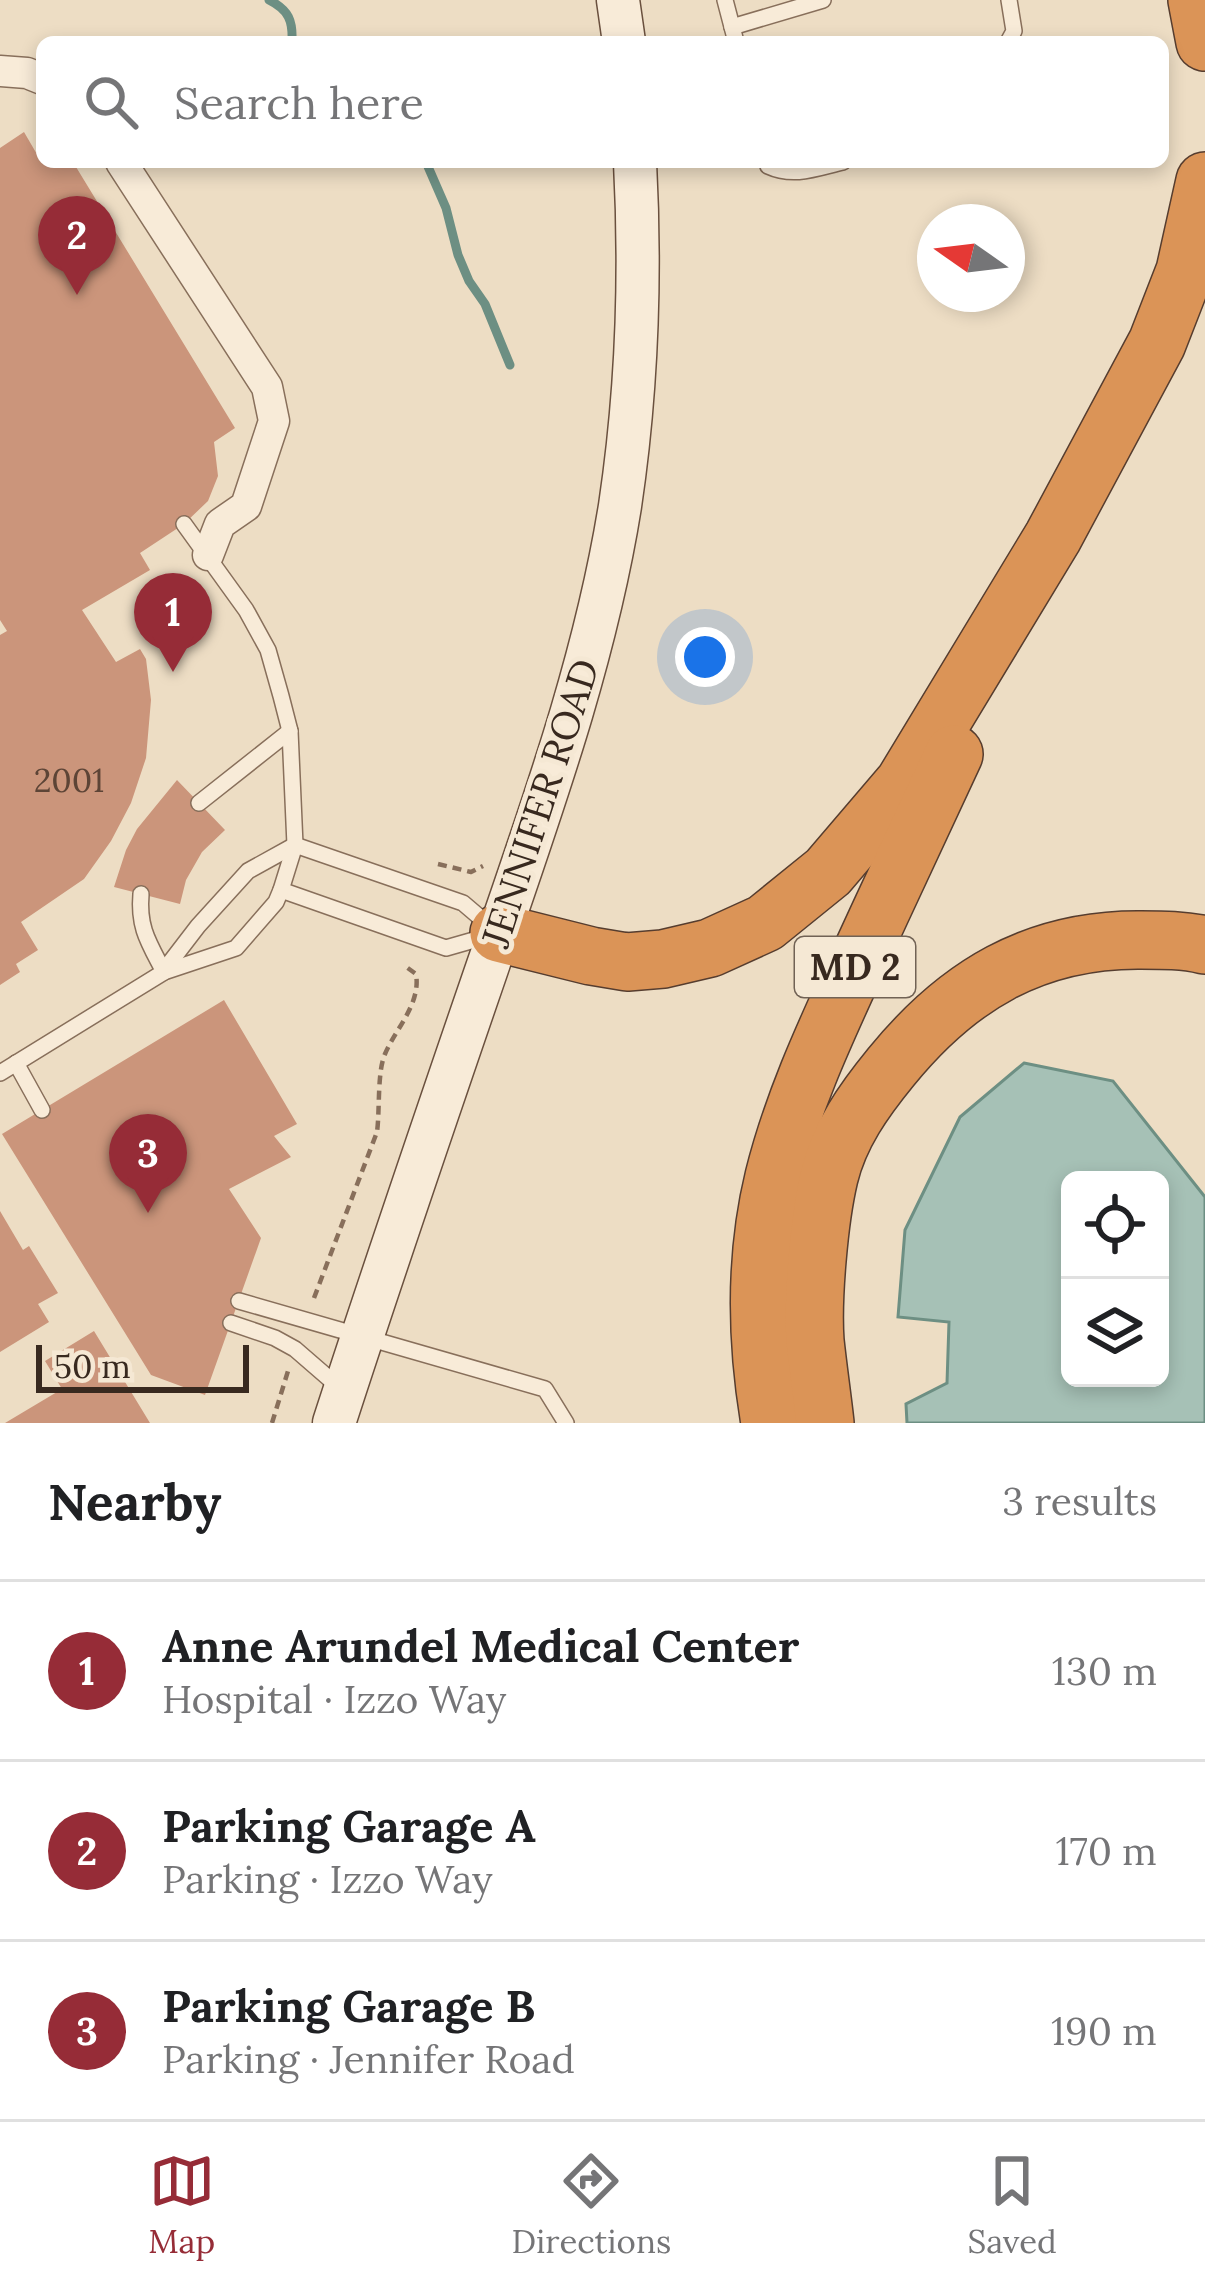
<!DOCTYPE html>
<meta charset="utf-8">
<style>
:root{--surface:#fff;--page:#f2f2f2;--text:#202124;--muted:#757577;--line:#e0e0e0;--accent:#962c37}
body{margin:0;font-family:Lora,serif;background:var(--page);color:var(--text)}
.controls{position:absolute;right:36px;bottom:36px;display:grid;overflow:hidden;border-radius:18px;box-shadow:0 6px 18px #0003}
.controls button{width:108px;height:108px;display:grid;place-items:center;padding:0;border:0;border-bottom:3px solid var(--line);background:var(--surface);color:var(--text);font:60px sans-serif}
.compass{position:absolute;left:917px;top:204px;width:108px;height:108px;border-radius:50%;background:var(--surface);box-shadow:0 6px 18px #0003;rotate:284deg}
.scale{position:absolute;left:36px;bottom:30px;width:213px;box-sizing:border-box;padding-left:12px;border:6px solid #38291f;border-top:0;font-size:33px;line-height:42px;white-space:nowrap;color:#38291f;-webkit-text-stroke:9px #f5e8d4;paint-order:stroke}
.you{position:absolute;left:705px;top:657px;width:42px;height:42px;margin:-30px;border:9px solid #fff;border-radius:50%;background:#1a73e8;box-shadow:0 0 0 18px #1a73e833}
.badge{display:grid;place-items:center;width:78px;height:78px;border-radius:50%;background:var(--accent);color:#fff;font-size:39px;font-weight:700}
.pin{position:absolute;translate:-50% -99px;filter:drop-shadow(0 3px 6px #0008)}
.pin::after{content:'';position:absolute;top:63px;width:42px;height:36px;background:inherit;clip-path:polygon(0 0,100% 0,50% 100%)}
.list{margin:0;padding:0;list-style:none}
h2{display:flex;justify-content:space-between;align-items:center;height:156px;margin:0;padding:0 48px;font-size:51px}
h2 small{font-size:39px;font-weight:400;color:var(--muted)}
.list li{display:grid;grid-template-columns:78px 1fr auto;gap:36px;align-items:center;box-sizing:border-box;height:180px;padding:0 48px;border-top:3px solid var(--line)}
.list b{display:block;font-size:45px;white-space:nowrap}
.list p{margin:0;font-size:39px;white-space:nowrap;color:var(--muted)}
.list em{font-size:39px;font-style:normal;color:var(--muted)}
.icon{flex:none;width:66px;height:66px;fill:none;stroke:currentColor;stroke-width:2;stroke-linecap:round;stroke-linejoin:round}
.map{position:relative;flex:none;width:1205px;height:1423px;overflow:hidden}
.search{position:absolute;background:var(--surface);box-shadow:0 6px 18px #0003;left:36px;right:36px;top:36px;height:132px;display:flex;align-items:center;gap:30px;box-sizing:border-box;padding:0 42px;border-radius:18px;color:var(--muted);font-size:45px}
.sheet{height:696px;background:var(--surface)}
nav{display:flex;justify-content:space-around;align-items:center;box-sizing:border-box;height:168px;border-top:3px solid var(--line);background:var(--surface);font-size:33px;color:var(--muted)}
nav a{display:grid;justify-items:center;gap:6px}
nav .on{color:var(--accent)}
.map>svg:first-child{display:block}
</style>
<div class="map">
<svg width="1205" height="1423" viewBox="0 0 1205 1423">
<rect width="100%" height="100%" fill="#edddc4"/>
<path fill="#a6c1b6" stroke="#6d8f83" stroke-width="3" fill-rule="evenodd" d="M1024,1063L1113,1081L1205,1197V1423H907L906,1404L947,1383L949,1322L898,1317L905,1230L960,1117ZM1070,1180H1160V1378H1070Z"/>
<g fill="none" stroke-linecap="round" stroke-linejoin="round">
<g stroke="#6d8f83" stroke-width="9">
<path d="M269,0C289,10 293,21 292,42"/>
<path d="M426,162L446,208L458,255L469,281L485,304L510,365"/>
</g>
</g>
<g fill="#cb957b">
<path d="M24,132L38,156L42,153V162H73L235,428L214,442L218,476L208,501L184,524L140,553L150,570L82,610L116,662L140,649L146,659L151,700L146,758L131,803L111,841L84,879L21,922L38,950L16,964L20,972L0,985V635L7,631L0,620V148Z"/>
<path d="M177,780L225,830L202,852L186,880L180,904L114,887L126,850L137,829Z"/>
<path d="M224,1000L297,1124L274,1136L291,1157L229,1189L261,1238L205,1395L151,1375L2,1134Z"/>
<path d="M0,1211L23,1250L29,1246L58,1293L38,1304L49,1322L0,1352Z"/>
<path d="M94,1331L150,1423H5L62,1389L45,1361Z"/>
</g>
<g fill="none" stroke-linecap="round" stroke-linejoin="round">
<defs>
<g id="lane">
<path d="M725,0L736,42"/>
<path d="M732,27L823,0"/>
<path d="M1008,42L1014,31L1009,0"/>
<path d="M767,162L768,166C794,178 817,168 843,162"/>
<path d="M199,803L290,731"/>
<path d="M281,890L446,948L488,936"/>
<path d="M141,894C138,928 149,943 164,972"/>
<path d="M165,969L198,926L248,871L295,845L463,903L490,926"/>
<path d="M16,1063L42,1110"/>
<path d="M0,1073L164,972L236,948L276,902L281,890L295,845L290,731L281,696L268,650L246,610L184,524"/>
<path d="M239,1301L545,1389L566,1423"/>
<path d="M231,1323L275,1338L295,1349L340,1388"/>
</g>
<g id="street">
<path d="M0,71L27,73L42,79"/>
<path d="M121,162L267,387L274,421L246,506L220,524L208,555"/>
</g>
<g id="secondary">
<path d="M618,0L624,42"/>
<path d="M334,1423C386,1262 441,1102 496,942C545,799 596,656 620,506C637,392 641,276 635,162"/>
</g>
<g id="highway">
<path d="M1197,0L1205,42"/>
<path d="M499,933L591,956L627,962L663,959L710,948L765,923L828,872L904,783L1053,537L1157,343L1185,271L1205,181"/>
<path d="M770,1423C756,1340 754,1259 774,1177C793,1101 825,1033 857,963C889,893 922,823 954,754"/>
<path d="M825,1423C822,1396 818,1369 815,1341C812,1299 819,1219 829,1177C839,1135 864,1100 891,1067C957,986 1034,939 1141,940C1163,940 1184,940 1205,945"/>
</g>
</defs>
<use href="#lane" stroke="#886f5b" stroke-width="18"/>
<use href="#street" stroke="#886f5b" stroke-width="33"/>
<use href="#secondary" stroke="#6a503e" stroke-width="45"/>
<use href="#highway" stroke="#563d2f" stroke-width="60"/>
<g stroke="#886f5b" stroke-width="4.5" stroke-dasharray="9 6" stroke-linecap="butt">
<path d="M438,864L471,872L483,866"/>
<path d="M314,1298L377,1132C380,1110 377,1072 385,1054C396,1028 421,1004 416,974L405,966"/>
<path d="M272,1423L288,1371"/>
</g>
<use href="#lane" stroke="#f8ebd8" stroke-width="15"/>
<use href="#street" stroke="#f8ebd8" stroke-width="30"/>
<use href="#secondary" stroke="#f8ebd8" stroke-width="42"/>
<use href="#highway" stroke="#db9457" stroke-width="57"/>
</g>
<g text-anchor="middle" stroke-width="10" stroke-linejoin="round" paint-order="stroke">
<g font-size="33" fill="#5d4436">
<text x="69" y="792">2001</text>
</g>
<rect fill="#f5e8d4" stroke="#716255" stroke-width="3" x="795" y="937" width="120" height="60" rx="9"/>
<g font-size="36" font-weight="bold" fill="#38291f">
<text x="855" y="980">MD 2</text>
</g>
<g font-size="39" fill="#38291f" stroke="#f5e8d4">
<text transform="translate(540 803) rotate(-72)" y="14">JENNIFER ROAD</text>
</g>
</g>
</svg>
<div class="controls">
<button><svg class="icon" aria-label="locate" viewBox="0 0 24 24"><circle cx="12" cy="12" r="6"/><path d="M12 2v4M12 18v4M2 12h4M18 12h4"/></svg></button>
<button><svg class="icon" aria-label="layers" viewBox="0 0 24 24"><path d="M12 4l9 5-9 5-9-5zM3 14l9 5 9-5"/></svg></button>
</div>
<svg class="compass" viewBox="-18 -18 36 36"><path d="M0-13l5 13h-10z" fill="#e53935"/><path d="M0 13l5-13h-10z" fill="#757577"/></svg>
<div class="scale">50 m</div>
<div class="you"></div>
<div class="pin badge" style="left:173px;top:672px">1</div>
<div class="pin badge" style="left:77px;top:295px">2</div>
<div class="pin badge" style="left:148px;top:1213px">3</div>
<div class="search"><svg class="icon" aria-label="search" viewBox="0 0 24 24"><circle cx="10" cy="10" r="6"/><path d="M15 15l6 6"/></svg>Search here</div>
</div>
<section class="sheet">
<h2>Nearby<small>3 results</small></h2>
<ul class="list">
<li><span class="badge">1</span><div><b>Anne Arundel Medical Center</b><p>Hospital · Izzo Way</p></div><em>130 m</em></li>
<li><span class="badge">2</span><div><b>Parking Garage A</b><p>Parking · Izzo Way</p></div><em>170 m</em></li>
<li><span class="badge">3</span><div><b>Parking Garage B</b><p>Parking · Jennifer Road</p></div><em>190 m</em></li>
</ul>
</section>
<nav>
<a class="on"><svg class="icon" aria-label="map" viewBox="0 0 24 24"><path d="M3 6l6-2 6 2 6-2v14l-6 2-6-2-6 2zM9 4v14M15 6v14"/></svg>Map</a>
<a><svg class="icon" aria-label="directions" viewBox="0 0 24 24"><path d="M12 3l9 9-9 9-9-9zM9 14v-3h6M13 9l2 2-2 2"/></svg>Directions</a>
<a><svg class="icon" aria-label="saved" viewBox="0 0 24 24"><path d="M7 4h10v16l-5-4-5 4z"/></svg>Saved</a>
</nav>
